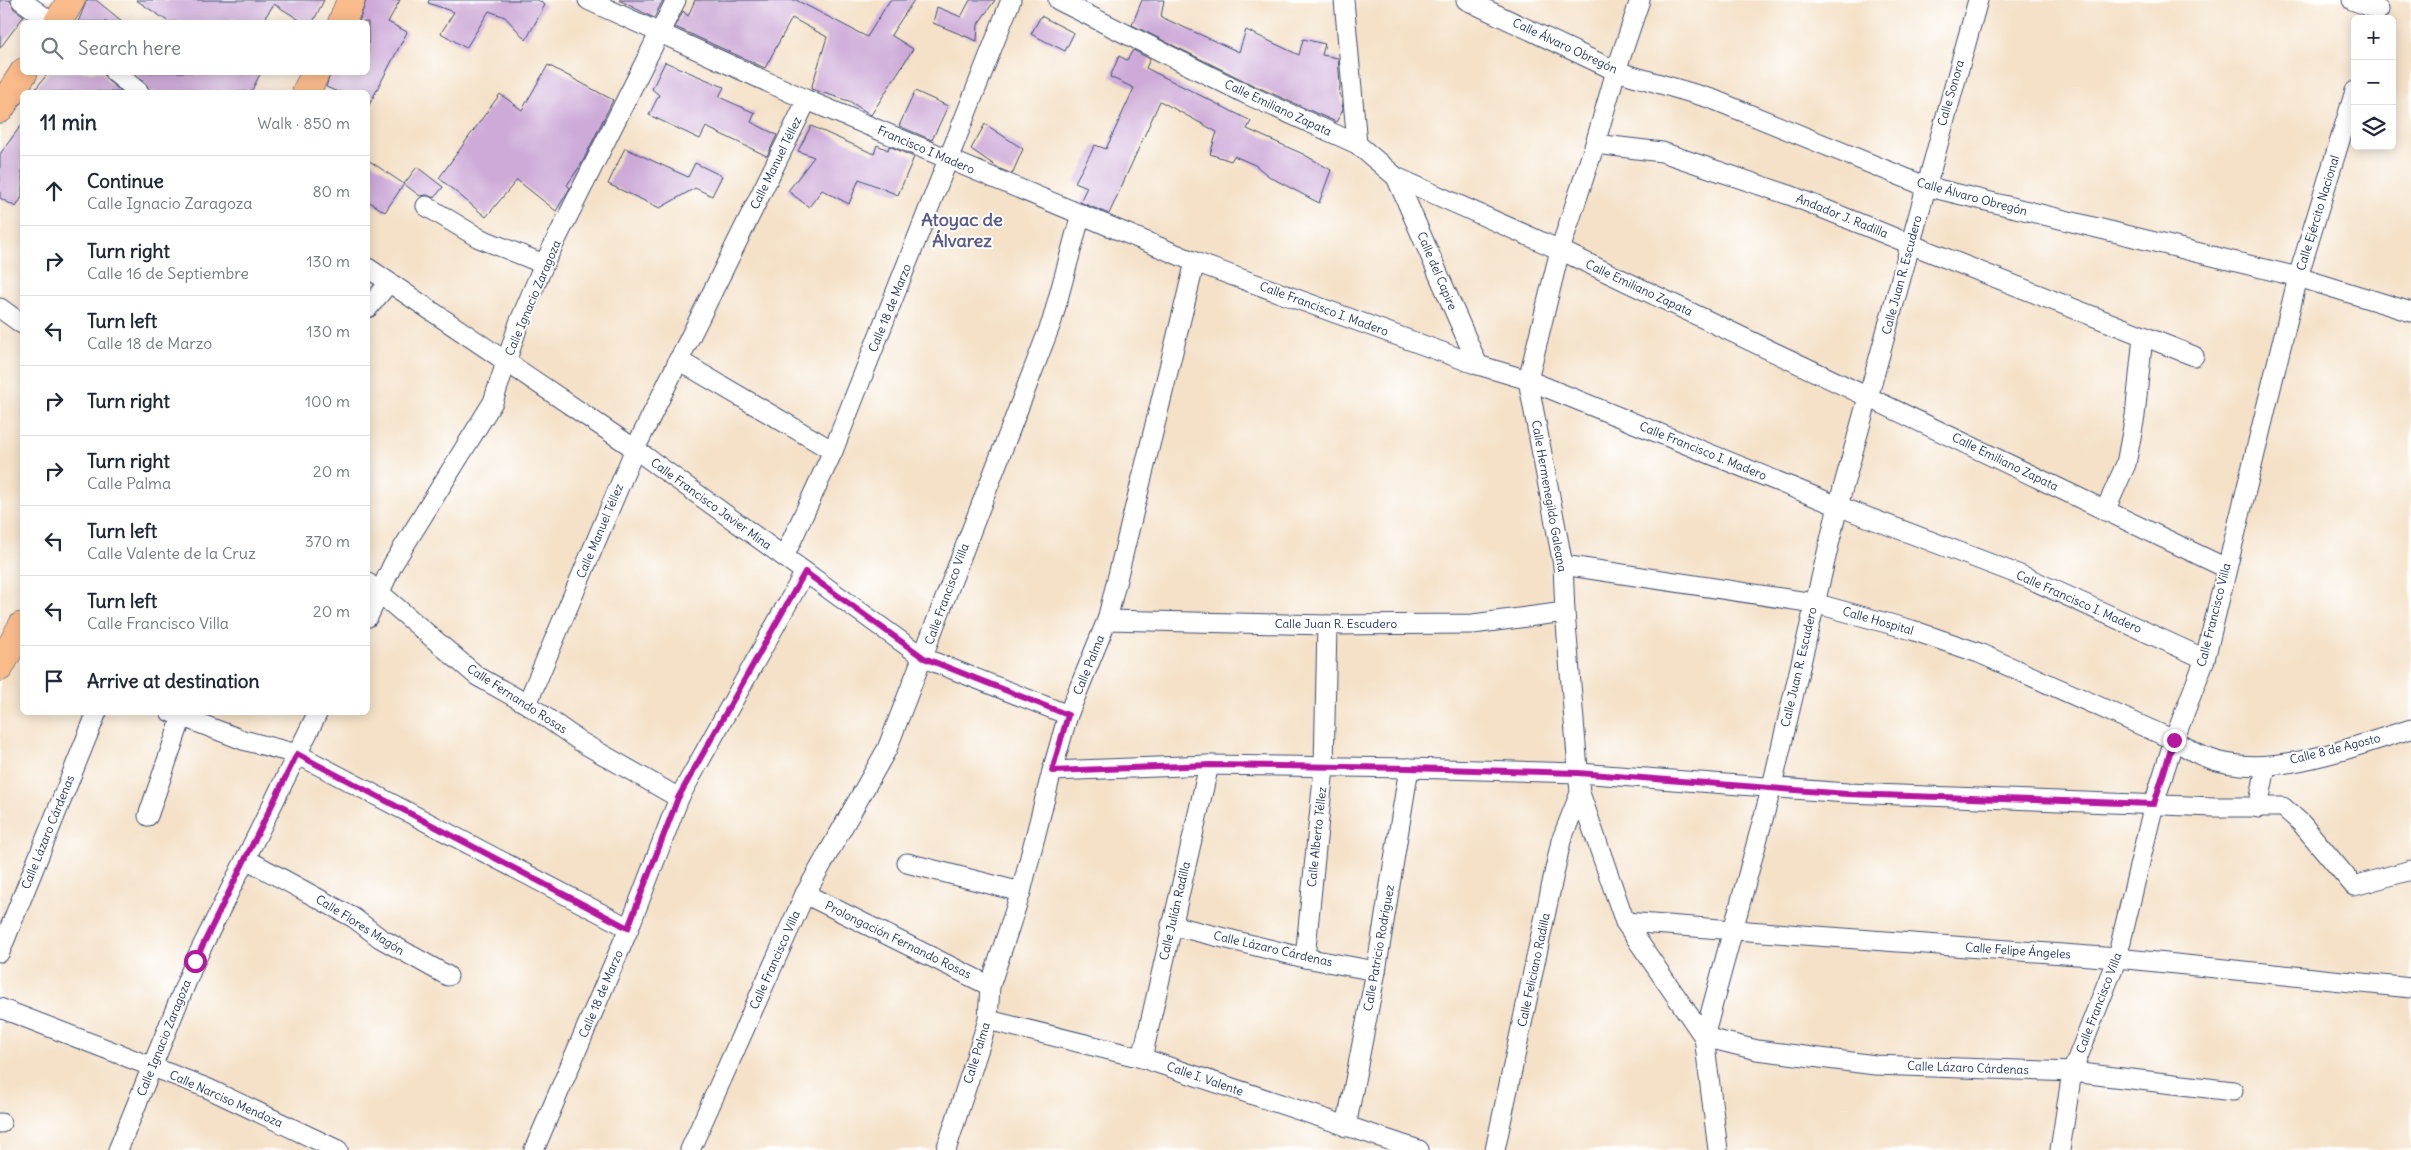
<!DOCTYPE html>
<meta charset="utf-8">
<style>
:root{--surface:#fff;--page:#f2f2f3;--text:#1f2937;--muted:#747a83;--line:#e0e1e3}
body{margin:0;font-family:Delius,sans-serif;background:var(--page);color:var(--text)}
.controls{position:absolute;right:15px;top:15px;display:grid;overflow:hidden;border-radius:8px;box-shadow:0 2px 12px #0003}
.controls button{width:45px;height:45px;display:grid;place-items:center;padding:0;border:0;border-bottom:1px solid var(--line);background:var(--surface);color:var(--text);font:25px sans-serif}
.stop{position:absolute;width:15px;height:15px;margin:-11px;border:4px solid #b5179e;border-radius:50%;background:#fff}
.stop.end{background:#b5179e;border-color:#fff;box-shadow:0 1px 5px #0008}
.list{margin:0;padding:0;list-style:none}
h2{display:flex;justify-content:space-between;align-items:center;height:65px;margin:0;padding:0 20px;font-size:21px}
h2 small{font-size:16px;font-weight:400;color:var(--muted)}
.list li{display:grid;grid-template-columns:32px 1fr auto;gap:15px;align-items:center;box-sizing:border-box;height:70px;padding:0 20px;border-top:1px solid var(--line)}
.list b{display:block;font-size:19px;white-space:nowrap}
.list p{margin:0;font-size:16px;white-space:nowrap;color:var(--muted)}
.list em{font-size:16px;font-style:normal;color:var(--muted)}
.icon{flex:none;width:28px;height:28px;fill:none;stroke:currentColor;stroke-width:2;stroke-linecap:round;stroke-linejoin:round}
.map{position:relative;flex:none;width:2411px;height:1150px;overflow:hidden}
.search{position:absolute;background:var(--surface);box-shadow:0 2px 12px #0003;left:20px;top:20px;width:350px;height:55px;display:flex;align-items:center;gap:12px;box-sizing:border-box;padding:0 18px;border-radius:8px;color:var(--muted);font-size:19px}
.panel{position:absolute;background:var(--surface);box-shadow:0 2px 12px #0003;left:20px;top:90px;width:350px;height:625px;border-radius:8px}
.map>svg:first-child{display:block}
</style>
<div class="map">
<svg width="2411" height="1150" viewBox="0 0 2411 1150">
<rect width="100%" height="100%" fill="#fff"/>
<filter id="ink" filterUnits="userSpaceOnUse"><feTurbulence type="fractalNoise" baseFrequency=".02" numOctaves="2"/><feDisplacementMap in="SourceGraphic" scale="10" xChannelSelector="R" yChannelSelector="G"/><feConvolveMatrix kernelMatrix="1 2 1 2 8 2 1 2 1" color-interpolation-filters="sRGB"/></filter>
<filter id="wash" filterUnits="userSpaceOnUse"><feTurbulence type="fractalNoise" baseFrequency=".0096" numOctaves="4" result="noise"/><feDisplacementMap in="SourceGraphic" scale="20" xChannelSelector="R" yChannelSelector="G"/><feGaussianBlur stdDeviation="1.12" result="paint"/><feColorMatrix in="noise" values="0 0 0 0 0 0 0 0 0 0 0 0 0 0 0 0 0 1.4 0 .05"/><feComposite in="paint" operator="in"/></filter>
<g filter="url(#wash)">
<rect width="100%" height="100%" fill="#f4e1c7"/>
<g id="blocks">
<g fill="#cdaad8">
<path d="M0,0H10L14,9L24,16L0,48Z"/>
<path d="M87,0H96L123,22H78Z"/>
<path d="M136,0H324L313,22H303L274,4L262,22H240L233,18L230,22H169Z"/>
<path d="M366,0H400L388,22L407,32L368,107V92H338L326,87L331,72H368V22H359Z"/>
<path d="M429,0H538L545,5L526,40L505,17L489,11L466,48L441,33L454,12L428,3Z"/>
<path d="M619,0H663L654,18Z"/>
<path d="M695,0H796L867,37L890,0H914L891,35L913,49L871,115L849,101L811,89L827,37L792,18L765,68L675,27L683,11L688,16Z"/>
<path d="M970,0H995L978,24L977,41L933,23L937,7L961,17Z"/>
<path d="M1142,0H1164L1161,17L1239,52L1246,30L1299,55L1303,39L1325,44L1322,55L1338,58L1340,85L1339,95L1341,96L1343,110L1336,122L1253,85L1132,25Z"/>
<path d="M1041,16L1074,33L1065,51L1031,34Z"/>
<path d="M1133,50L1150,59L1146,68L1251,121L1247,129L1303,154L1331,170L1319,203L1270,177L1255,165L1234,156L1231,161L1210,154L1217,132L1160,101L1109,214L1080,202L1087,187L1075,182L1095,145L1106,149L1134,88L1110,77L1119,56L1127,60Z"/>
<path d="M665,62L724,87L719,97L755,113L751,122L777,135L767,156L706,127L700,139L649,115L659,95L652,89Z"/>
<path d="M548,65L613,100L582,163L567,185L570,188L556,211L517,180L486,217L439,178L500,94L522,110Z"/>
<path d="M49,72H103L107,80L122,92H33Z"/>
<path d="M133,72H261L251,92H150L146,84Z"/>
<path d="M915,91L948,106L932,140L899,126Z"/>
<path d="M22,124V197L16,207L0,198V154Z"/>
<path d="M985,124L1023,149L1012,174L1000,169L971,149Z"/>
<path d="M811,126L874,154L877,145L888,150L889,146L914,157L898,195L859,179L849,204L822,190L809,207L788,191L814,157L798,151Z"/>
<path d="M625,148L688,177L695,163L722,176L712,196L695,188L660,208L608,184Z"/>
<path d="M368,160L404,184L385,212L368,201Z"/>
<path d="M417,167L443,187L434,198L427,195L420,196L404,184Z"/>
</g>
</g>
</g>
<g filter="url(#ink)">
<use href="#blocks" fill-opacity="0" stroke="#3c4a6e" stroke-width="1"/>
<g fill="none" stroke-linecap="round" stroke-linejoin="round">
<defs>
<g id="minor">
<path d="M21,0L51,22"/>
<path d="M588,0L807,100L1195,262L1478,365L1528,380L1838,506L2028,578L2205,659"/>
<path d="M1058,0L1248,95L1357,144L1396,177L1560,250L2226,568"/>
<path d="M1344,0L1357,144"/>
<path d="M1466,0L1616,71L1712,99L1925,186L2298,277L2411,312"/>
<path d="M1640,0L1616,71L1595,144L1560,250L1528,380L1563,565L1565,612L1580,793L1625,922L1704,1037"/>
<path d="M2352,0L2379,10"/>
<path d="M114,72L139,92"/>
<path d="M1595,144L1662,152L1792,196L1910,244L2194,356"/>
<path d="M1396,177L1478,365"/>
<path d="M426,206L479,238L544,264"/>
<path d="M368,268L635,449L924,658L1068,715"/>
<path d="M0,308L22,324"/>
<path d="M368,308L389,283"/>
<path d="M678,360L833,451"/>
<path d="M2105,511L2126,464L2135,416L2143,336"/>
<path d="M784,557L833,451L1011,0"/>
<path d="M1563,565L1814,603L1912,630L1979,653L2174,740C2184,746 2194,753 2205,757C2267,782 2350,747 2411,729"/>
<path d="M368,583L477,676L527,704L581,742L679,798"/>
<path d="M368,617L393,564L493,402L519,323L544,264L676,0"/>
<path d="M1107,620L1327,625L1473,624L1565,612"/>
<path d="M527,704L635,449L807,100"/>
<path d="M170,712L243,740L297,754L629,928"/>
<path d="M1052,771L1209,765L1409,768L1579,773L1847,793L2214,807H2283L2301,823L2354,886L2411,870"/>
<path d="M2258,808L2266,766"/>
<path d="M148,816L182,717"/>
<path d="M246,859L354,918L380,938L448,976"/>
<path d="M907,863L1021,892"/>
<path d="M805,894L990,986"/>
<path d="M1625,922L2117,958L2411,988"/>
<path d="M1171,925L1305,958L1376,971"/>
<path d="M0,952L97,712"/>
<path d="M1305,958L1324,768L1327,625"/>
<path d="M0,1008L207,1088L338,1150"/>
<path d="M988,1020L1142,1058L1419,1150"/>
<path d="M1704,1037L1757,1050L1875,1065L2072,1072L2233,1091"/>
<path d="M1142,1058L1209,765"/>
<path d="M0,1123H1"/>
<path d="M1346,1127L1376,971L1409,768"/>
<path d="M118,1150L195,961L318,712"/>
<path d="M534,1150L629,928L679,798L805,572"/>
<path d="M690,1150L805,894L887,749L1052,321L1081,214"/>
<path d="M946,1150L988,1020L990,986L1021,892L1052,771L1068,715L1107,620L1195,262"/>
<path d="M1495,1150L1561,841L1580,793"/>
<path d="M1718,1150L1704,1037L1772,786L1838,506L1978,0"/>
<path d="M2060,1150L2072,1072L2117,958L2154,804L2174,740L2205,659L2298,277L2355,91"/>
</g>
<g id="primary">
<path d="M58,22L71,0"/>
<path d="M342,22L351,0"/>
<path d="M306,92L316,72"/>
<path d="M0,109L24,72"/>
<path d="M0,667L22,626"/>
</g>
</defs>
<use href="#minor" stroke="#3c4a6e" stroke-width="21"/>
<use href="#primary" stroke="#3c4a6e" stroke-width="29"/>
<use href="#minor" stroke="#fff" stroke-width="19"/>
<use href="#primary" stroke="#fabb8b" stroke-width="28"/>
</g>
</g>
<g fill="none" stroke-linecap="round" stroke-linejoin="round" filter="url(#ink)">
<path stroke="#b5179e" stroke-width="6" d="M195,961L297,754L628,928L678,798L805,572L924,658L1068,715L1052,771L1210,765L1409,768L1578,773L1847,794L2154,804L2174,740"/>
</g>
<g text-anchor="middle" stroke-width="4" stroke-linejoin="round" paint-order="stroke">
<g font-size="12" fill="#1b2f5e" stroke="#fff">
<text transform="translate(1565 46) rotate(25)" y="4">Calle Álvaro Obregón</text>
<text transform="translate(1951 93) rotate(-74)" y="4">Calle Sonora</text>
<text transform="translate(1278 108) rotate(25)" y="4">Calle Emiliano Zapata</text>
<text transform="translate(926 150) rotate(23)" y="4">Francisco I Madero</text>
<text transform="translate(776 163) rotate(-64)" y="4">Calle Manuel Téllez</text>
<text transform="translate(1972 197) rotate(15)" y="4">Calle Álvaro Obregón</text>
<text transform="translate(2318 213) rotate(-73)" y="4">Calle Ejército Nacional</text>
<text transform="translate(1842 216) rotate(22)" y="4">Andador J. Radilla</text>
<text transform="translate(1437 271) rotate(67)" y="4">Calle del Capire</text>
<text transform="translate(1902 275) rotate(-75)" y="4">Calle Juan R. Escudero</text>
<text transform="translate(1639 288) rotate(25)" y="4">Calle Emiliano Zapata</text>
<text transform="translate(533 298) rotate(-67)" y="4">Calle Ignacio Zaragoza</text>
<text transform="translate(890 308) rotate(-68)" y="4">Calle 18 de Marzo</text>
<text transform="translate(1324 309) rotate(20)" y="4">Calle Francisco I. Madero</text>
<text transform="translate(1703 451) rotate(22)" y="4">Calle Francisco I. Madero</text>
<text transform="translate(2005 462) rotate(26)" y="4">Calle Emiliano Zapata</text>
<text transform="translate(1549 496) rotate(80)" y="4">Calle Hermenegildo Galeana</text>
<text transform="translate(711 504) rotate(36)" y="4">Calle Francisco Javier Mina</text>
<text transform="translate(600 531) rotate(-67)" y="4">Calle Manuel Téllez</text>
<text transform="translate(947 594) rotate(-70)" y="4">Calle Francisco Villa</text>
<text transform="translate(2079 602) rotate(24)" y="4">Calle Francisco I. Madero</text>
<text transform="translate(2214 615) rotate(-76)" y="4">Calle Francisco Villa</text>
<text transform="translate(1878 621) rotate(16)" y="4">Calle Hospital</text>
<text x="1336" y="628">Calle Juan R. Escudero</text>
<text transform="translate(1089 665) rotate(-68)" y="4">Calle Palma</text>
<text transform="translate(1799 667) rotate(-77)" y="4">Calle Juan R. Escudero</text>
<text transform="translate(517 699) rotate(33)" y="4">Calle Fernando Rosas</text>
<text transform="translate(2335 749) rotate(-14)" y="4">Calle 8 de Agosto</text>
<text transform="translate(48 832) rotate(-68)" y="4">Calle Lázaro Cárdenas</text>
<text transform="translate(1317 837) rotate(-84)" y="4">Calle Alberto Téllez</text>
<text transform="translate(1175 911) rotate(-77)" y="4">Calle Julián Radilla</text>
<text transform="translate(360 925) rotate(32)" y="4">Calle Flores Magón</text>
<text transform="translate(898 940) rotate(26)" y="4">Prolongación Fernando Rosas</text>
<text transform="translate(1379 948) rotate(-80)" y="4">Calle Patricio Rodríguez</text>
<text transform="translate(1273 949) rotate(13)" y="4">Calle Lázaro Cárdenas</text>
<text transform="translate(2018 951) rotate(4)" y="4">Calle Felipe Ángeles</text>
<text transform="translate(775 960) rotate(-66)" y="4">Calle Francisco Villa</text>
<text transform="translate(1534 970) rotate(-78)" y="4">Calle Feliciano Radilla</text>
<text transform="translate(601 994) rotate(-67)" y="4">Calle 18 de Marzo</text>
<text transform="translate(2099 1003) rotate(-69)" y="4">Calle Francisco Villa</text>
<text transform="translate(164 1038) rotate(-68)" y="4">Calle Ignacio Zaragoza</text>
<text transform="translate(977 1053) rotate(-73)" y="4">Calle Palma</text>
<text transform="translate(1968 1068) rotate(2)" y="4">Calle Lázaro Cárdenas</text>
<text transform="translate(1205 1079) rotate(19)" y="4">Calle I. Valente</text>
<text transform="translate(226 1099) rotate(24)" y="4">Calle Narciso Mendoza</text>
</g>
<g font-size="18" font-weight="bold" fill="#595a89" stroke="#fff">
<text x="962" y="226">Atoyac de<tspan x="962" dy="21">Álvarez</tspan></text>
</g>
</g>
</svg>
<div class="controls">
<button>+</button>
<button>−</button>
<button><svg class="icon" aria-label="layers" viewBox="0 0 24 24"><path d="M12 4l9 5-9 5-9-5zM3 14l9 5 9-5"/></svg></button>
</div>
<div class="stop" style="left:195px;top:961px"></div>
<div class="stop end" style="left:2174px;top:740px"></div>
<div class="search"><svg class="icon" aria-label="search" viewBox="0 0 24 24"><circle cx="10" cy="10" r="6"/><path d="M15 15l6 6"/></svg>Search here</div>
<section class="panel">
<h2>11 min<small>Walk · 850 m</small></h2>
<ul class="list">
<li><svg class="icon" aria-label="ahead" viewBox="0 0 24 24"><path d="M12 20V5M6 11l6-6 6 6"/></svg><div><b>Continue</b><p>Calle Ignacio Zaragoza</p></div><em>80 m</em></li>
<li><svg class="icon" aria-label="right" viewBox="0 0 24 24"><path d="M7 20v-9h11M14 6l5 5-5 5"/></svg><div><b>Turn right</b><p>Calle 16 de Septiembre</p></div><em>130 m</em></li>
<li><svg class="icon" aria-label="left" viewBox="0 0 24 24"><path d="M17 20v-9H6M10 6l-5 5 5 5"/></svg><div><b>Turn left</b><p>Calle 18 de Marzo</p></div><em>130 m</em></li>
<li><svg class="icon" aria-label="right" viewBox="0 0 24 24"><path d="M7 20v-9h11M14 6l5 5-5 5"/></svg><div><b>Turn right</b></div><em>100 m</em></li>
<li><svg class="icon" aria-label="right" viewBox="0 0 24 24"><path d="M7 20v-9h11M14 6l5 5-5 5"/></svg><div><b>Turn right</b><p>Calle Palma</p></div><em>20 m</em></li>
<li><svg class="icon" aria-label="left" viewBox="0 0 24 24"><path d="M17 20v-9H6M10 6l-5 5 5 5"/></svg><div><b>Turn left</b><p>Calle Valente de la Cruz</p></div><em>370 m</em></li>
<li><svg class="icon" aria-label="left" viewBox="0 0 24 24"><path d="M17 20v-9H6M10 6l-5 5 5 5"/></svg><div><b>Turn left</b><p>Calle Francisco Villa</p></div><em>20 m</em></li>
<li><svg class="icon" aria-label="arrive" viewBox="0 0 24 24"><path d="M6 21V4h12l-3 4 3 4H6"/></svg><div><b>Arrive at destination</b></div></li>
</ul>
</section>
</div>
